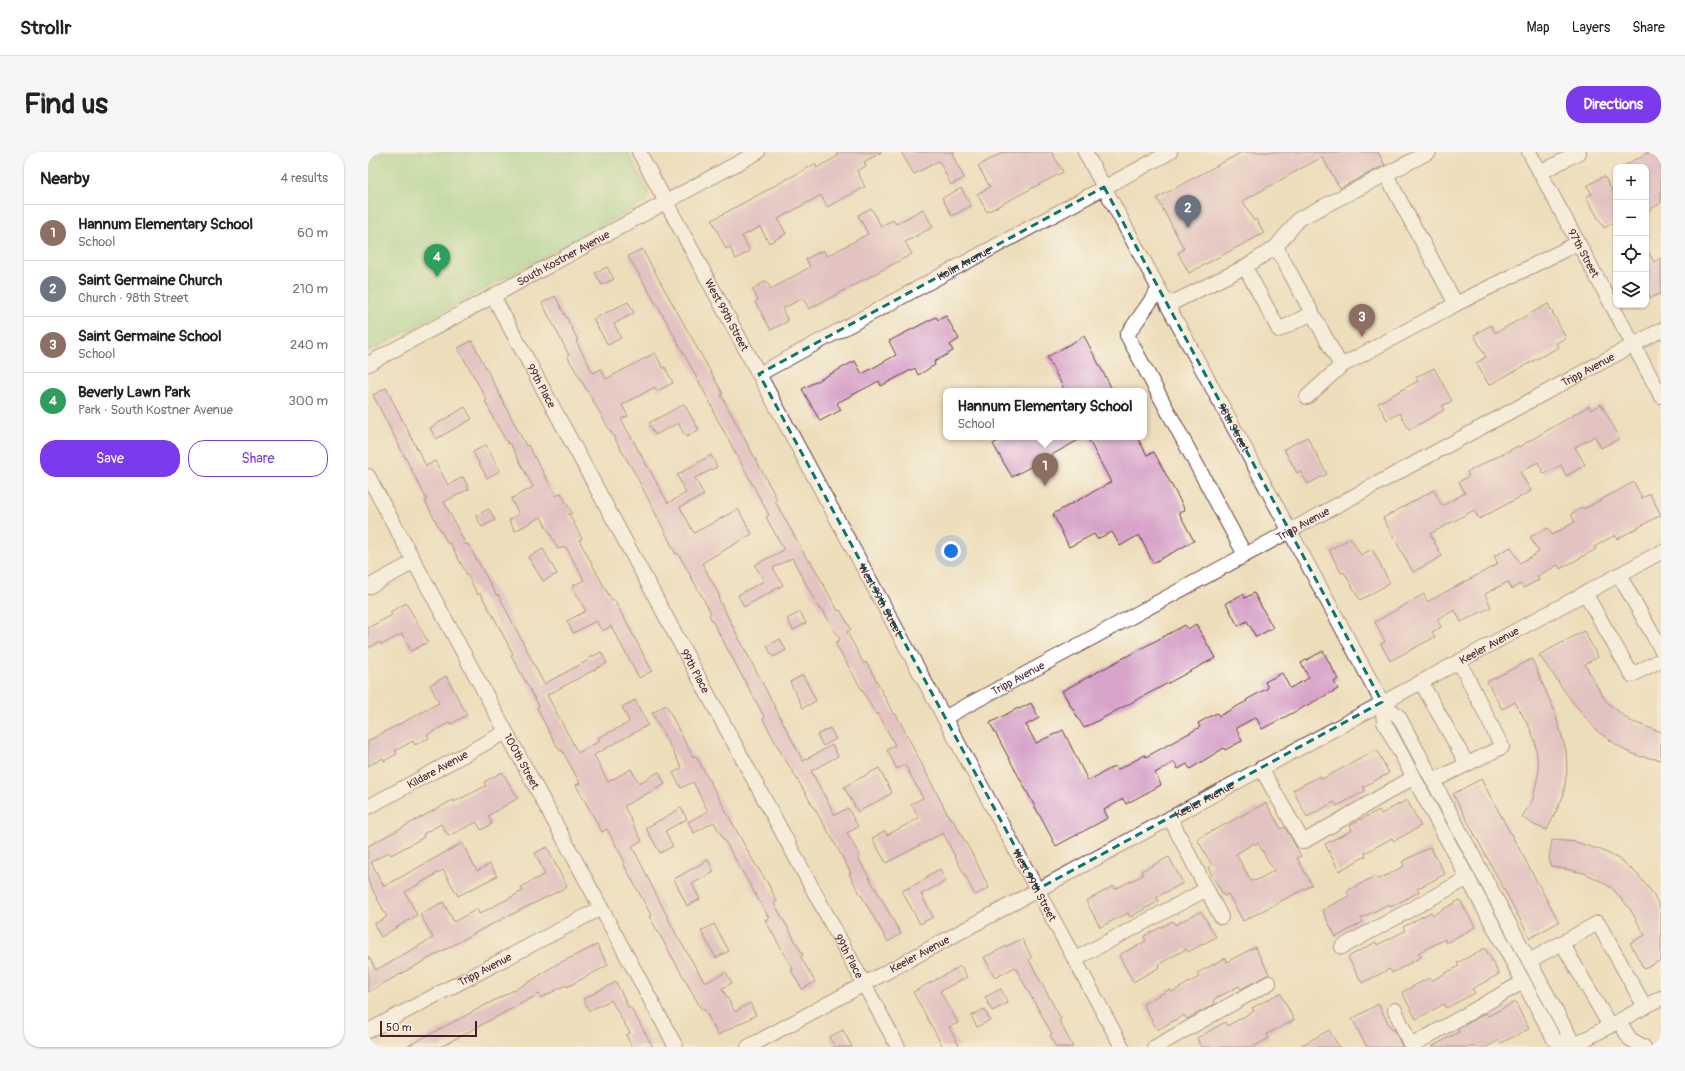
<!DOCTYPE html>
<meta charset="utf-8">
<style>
:root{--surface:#fff;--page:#f6f6f6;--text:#202124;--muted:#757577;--line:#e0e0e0;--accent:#7c3aed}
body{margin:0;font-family:Pangolin,sans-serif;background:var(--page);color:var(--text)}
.controls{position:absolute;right:12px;top:12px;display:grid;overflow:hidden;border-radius:8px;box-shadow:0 1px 3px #0004}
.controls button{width:36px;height:36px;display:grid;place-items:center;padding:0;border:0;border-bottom:1px solid var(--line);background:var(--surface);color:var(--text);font:20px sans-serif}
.scale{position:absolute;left:12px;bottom:10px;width:97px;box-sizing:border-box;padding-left:4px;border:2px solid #4a1f2b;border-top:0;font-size:11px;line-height:14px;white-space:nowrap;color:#4a1f2b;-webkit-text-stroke:3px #fbf7ec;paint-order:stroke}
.you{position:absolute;left:583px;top:399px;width:14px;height:14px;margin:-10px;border:3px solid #fff;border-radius:50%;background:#1a73e8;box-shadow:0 0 0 6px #1a73e833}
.badge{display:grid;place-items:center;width:26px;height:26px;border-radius:50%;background:var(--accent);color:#fff;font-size:13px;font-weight:700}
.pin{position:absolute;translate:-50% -33px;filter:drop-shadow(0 1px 2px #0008)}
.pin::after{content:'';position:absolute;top:21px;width:14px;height:12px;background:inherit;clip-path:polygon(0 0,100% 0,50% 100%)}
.popup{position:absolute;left:575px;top:236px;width:204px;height:52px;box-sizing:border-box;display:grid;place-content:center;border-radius:8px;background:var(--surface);filter:drop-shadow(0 1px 3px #0005);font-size:13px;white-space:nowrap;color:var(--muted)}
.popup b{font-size:15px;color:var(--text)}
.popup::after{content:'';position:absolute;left:50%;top:100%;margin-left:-8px;border:8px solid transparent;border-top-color:var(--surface)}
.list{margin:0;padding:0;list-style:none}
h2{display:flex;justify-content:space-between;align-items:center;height:52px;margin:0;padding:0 16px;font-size:17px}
h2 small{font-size:13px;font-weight:400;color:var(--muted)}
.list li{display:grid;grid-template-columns:26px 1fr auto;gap:12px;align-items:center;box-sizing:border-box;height:56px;padding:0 16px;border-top:1px solid var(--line)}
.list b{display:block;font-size:15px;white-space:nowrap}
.list p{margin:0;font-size:13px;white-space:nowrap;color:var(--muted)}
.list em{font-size:13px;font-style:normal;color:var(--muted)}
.actions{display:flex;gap:8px;padding:12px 16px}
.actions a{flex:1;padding:9px 0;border:1px solid var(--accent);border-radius:16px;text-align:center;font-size:14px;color:var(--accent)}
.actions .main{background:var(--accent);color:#fff}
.icon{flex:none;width:22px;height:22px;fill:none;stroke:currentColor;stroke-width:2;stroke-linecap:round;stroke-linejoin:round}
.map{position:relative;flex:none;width:1293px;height:895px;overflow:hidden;border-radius:16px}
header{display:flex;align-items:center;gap:24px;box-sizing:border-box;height:56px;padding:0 20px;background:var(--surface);border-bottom:1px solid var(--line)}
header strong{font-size:19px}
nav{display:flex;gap:22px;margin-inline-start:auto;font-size:14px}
.intro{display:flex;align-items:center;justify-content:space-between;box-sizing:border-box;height:96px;padding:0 24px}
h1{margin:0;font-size:28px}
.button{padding:10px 18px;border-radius:16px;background:var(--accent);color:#fff;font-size:14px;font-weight:700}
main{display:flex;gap:24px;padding:0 24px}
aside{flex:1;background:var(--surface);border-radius:16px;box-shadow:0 1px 3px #0004}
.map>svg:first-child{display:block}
</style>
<header>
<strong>Strollr</strong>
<nav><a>Map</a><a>Layers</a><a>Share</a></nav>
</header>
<div class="intro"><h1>Find us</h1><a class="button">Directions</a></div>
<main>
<aside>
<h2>Nearby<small>4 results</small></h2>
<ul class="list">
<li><span class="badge" style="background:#8d6e63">1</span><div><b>Hannum Elementary School</b><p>School</p></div><em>60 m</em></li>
<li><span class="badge" style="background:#6b7280">2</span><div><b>Saint Germaine Church</b><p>Church · 98th Street</p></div><em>210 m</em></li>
<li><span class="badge" style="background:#8d6e63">3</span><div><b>Saint Germaine School</b><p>School</p></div><em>240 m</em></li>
<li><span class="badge" style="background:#2e9e5b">4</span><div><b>Beverly Lawn Park</b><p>Park · South Kostner Avenue</p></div><em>300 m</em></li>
</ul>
<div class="actions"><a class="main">Save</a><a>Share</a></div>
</aside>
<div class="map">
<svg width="1293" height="895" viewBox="0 0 1293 895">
<rect width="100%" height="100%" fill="#fbf7ec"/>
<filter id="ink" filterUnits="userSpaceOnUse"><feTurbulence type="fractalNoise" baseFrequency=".025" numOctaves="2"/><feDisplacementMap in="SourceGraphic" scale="8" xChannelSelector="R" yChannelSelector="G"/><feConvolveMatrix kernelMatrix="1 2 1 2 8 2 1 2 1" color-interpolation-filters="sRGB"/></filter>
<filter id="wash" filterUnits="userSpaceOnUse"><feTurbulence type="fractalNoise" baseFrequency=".012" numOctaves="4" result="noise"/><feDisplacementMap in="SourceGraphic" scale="16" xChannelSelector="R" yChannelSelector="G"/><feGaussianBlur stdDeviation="0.9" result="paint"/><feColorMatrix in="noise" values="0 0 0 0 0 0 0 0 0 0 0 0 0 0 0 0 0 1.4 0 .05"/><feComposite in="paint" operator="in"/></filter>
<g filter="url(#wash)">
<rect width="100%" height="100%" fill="#eddebb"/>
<path fill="#96d890" stroke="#707c5e" d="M15,0H259L281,41L277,50L0,200V8Z"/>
<g id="blocks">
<g fill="#d7a3c9" fill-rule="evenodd">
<path d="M468,0H514L496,10L498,14L489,19L497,35L459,55L453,43L410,67L418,82L401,91L392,75L374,84L382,99L368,107L362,95L358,97L344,68L447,12L449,16L470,4Z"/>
<path d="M533,0H587L584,2L596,26L583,33L571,9L546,22Z"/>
<path d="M636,0H684L695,20L619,60L609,42L622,35L610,14Z"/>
<path d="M874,0H1010L1017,13L972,36L954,5L875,49L886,69L888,67L896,81L821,121L810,101L816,97L789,46Z"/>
<path d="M1281,0H1293V51L1278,60V15H1254Z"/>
<path d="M1236,24L1248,45V69L1236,76L1218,45L1224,42L1219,34Z"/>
<path d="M593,36L603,54L584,64L574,46Z"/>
<path d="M503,56L513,74L525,68L528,72L555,57L565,75L537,90L544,102L441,157L435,146L414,157L420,169L403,178L387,150L390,148L384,137L398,129L403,137L442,115L438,107L455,98L459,104L500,82L490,63Z"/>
<path d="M1278,96L1286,110L1293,106V141L1283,146L1278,136Z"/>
<path d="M274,97L355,242L353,243L409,347L407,349L427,385L440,409L442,408L470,459L472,458L483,477L479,480L496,512L498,510L505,522L526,563L528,562L582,667L584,666L608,709L621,736L607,743L575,681L518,711L504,686L517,679L519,683L551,666L543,652L555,646L537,613L529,617L519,598L527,593L510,561L508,562L478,510L467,491L472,488L454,457L452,458L424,406L405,416L415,433L376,455L370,443L396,429L387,413L416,398L398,365L401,363L345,259L346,258L301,174L260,104Z"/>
<path d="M239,115L246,127L234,133L227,121Z"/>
<path d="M187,144L210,188L208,189L225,221L233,217L238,227L287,201L295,216L297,215L305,231L289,239L287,235L254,253L260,264L253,267L300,351L318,341L309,323L343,303L349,315L327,326L336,343L312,355L326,381L370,357L384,382L334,411L352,445L350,446L435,609L464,593L470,604L443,619L467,663L480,656L490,675L479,681L492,704L490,706L533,782L520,790L481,722L483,721L465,688L419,610H418L395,567L397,566L341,463L343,461L310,401L308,402L269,325L199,204L201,203L174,151Z"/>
<path d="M260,150L266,161L246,172L253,186L240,193L225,167Z"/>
<path d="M1180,152L1198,186L1188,191L1191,195L1121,233L1108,211L1118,205L1106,183L1123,173L1127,181Z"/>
<path d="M578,164L591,187L582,193L585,199L566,210L567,213L550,223L547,216L513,234L511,229L469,251L473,258L452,269L434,237L487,209L494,222L528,203L521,189L568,165L570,168Z"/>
<path d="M716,184L745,239H697L679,205Z"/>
<path d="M104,189L158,294L160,293L188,344L193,341L204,361L201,362L214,387L211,388L244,449L246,448L259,471L284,519L271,526L243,474L234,479L228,469L205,481L199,469L218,459L204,434L216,428L198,395L190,397L173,365L147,379L141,368L151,362L143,347L165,335L142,291L140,292L129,273L117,249L119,248L90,196Z"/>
<path d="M1066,216L1084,249L1074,254L1076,258L1041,278L1032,261L1019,268L1010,251L1050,229L1048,225Z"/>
<path d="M18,236L58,314L67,309L80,333L95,325L101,337L76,350L98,393L100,392L129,444L130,442L176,532L221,508L220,507L233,500L239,511L179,543L210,601L232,589L230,586L260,571L261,569L254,555L267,548L280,573L226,603L240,630L263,617L271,631L291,620L297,632L256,654L274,689L264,694L309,784L337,831L358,820L364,831L354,836L367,860L382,851L388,863L350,883L336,857L334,858L281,764L283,763L255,711L257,710L239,677L234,680L208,633L212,631L194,598L192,599L181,580L169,556L171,554L143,503L145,502L128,469L112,441L110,443L82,391L80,392L57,349L59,348L5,243Z"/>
<path d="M316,252L331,278L318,285L310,271L287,283L281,271Z"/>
<path d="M1233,252L1252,286L1233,296L1227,284L1207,295L1217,313L1198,324L1193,313L1176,322L1170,310L1152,320L1163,339L1111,367L1106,358L1062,382L1074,404L1045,420L1015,366L1066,338L1074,354L1097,341L1091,330L1101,324L1099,320L1150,294L1151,295L1221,254L1223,258Z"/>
<path d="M97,255L104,267L68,287L62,276Z"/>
<path d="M637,285H716L644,325L625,292Z"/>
<path d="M719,285H769L779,303L786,300L817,358L811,361L826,389L785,411L771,383L752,394L744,380L729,387L726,382L701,395L685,362L743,330Z"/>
<path d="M939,285L959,322L940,332L932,319L929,321L916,297Z"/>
<path d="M118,293L132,319L119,326L105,300Z"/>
<path d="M1266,330L1274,346L1282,342L1293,363L1249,387L1247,383L1226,395L1228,397L1192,417L1190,413L1169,424L1171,428L1155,436L1153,432L1144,437L1140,430L1117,442L1123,455L1093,470L1087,458L1069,467L1073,475L1064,480L1067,485L1022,509L1013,492L1017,490L1007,470L1056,442L1059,450L1130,412L1126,404L1143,395L1152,411L1171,400L1162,385L1180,376L1184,383L1207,370L1203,362L1215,355L1216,357Z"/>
<path d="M121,357L127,368L114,375L108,364Z"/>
<path d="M983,386L993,403L1004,397L1022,431L992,448L976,420L973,421L961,398Z"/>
<path d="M175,397L189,422L175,429L160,405Z"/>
<path d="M886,441L905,476L888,485L879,469L870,474L858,451L875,442L877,446Z"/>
<path d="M38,451L60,490L43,499L34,482L13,493L12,490L0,496V476L24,463L22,460Z"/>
<path d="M432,460L438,471L425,478L419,467Z"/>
<path d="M828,472L847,506L716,576L694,539L817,473L820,477Z"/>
<path d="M1216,479L1230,505L1217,512L1231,538L1239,550L1262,569L1293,580V608L1271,604L1258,599L1230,580L1203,548L1171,503Z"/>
<path d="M412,487L418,498L405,505L399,494Z"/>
<path d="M955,499L970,527L966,530L970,537L894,577L888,565L868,576L874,589L857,598L856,596L822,617L819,612L810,617L806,610L787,621L793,633L758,652L755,647L736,658L740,666L688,694L622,571L650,556L651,557L663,551L671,566L658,573L668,591L695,578L720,629L747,614L749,618L777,603L778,605L832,575L830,571L849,561L851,564L879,549L878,548L900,536L897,530L914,521L922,536L941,526L933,511Z"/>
<path d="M1164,507L1186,558L1198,598L1199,619L1195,645L1179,678L1166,673L1154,665L1165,647L1171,619L1167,589L1162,576L1147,550L1134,557L1119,530Z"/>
<path d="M435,523L448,549L435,556L422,530Z"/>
<path d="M78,524L99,563L83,572L82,570L59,583L61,586L47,593L45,589L27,599L29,602L16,609L15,606L0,614V589L71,551L62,533Z"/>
<path d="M298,553L325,605L328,604L384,707L399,730L409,749L406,751L435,803L433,805L447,830L434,837L423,818L425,817L397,768L401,766L346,670L326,681L320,670L340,659L325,630L313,636L305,621L314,616L284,561Z"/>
<path d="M462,576L468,587L455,594L449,583Z"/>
<path d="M1009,598L1021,621L995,635L997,639L969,654L966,650L939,665L925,638L952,624L954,627Z"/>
<path d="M511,616L524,641L490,660L476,635Z"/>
<path d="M134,620L150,646L120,664L124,672L113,678L109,670L80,684L73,672L55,682L56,685L23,703L21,700L3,710L15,733L17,734L94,691L109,719L122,712L129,724L90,744L75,718L37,740L49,763L13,785L6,772L19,765L0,729V694L85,648L86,650L118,634L116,630Z"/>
<path d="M1113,627L1191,770L1162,786L1085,642Z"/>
<path d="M1039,648L1053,674L1026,689L1024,686L997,701L998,704L971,719L957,692L984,678L982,673L1011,658L1013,662Z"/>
<path d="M898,651L913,677L917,675L933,704L929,706L944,733L875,769L860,742L856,744L840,716L844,713L829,687ZM886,691L887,693L890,691L906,719L887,729L886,728L883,729L868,702Z"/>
<path d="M313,656L319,667L297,679L305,694L292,701L278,676Z"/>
<path d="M1184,688L1208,690L1233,698L1253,708L1271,724L1283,739L1293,757V808L1276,817L1262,791L1277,783L1262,757L1244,736L1231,728L1216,721L1183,714L1181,706Z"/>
<path d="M179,695L199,735L116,776L0,840V804L8,818L65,786L52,762L75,750L86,770L109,757L111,762L155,739L153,735L177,722L167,701Z"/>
<path d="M1062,695L1077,722L1049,737L1051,740L1023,755L1021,752L993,766L995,770L968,785L954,758L981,744L979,739L1007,724L1010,728L1036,714L1034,710Z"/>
<path d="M801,705L815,731L789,745L791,749L762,765L760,761L732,775L718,749L746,734L747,737L775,723L773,719Z"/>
<path d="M340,708L346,720L324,732L332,747L319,754L306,727Z"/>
<path d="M572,717L578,729L553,742L565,765L552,772L534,739L560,726L559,724Z"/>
<path d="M1092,748L1107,775L1078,791L1077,787L1050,801L1053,805L1024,821L1022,817L994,831L980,805L1008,790L1009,793L1037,779L1035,775L1063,760L1065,763Z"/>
<path d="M833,759L848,785L820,800L818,797L791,812L792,815L765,830L751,803L778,789L776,784L805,769L807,773Z"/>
<path d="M346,772L361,799L348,806L333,779Z"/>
<path d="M654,787L664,806L661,808L693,867L691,868L705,895H688L682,883L684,882L647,815L627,826L616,805Z"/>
<path d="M229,793L240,813L199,835L198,833L173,846L171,842L72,895H38L163,829L187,813Z"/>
<path d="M887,795L901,822L873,837L871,834L845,848L847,852L819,867L816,863L789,878L775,852L802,837L804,840L831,825L829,821L858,806L859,810Z"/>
<path d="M1117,796L1131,822L1104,837L1107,841L1078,856L1076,852L1048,867L1034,840L1061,826L1063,829L1091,814L1089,811Z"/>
<path d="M593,814L599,825L572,839L590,871L581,875L592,895H575L545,840Z"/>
<path d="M248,830L261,856H263L285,895H264L258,883L262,881L243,848L221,859L215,847Z"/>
<path d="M633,837L640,851L624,859L617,845Z"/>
<path d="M912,841L926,868L899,882L901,886L885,895H833L829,886L857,870L859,874L886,859L884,856Z"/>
<path d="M1147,850L1161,877L1133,891L1131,888L1119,895H1063L1091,880L1090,877L1118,861L1120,864Z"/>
<path d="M1010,852L1024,878L1026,877L1034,895H999L984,867Z"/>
<path d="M616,857L622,868L609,875L603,864Z"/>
<path d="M475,878L484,895H467L461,885Z"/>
<path d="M961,878L971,895H931Z"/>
</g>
</g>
</g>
<g filter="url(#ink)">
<use href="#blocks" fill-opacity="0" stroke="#623c41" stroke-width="1"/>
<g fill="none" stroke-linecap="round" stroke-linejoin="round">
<defs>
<g id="minor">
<path id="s1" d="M271,0L754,895"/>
<path id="s2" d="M717,0L1014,550L1031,565L1206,893"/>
<path id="s3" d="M1161,0L1293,244"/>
<path d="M1172,21L1211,0"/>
<path d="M1018,23L1088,152L1210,91"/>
<path d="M908,95L973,214"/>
<path d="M877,115L911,178L944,161"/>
<path d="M791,137L759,183L877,403"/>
<path id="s4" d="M125,144L530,895"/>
<path d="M800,153L877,115L908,95L931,67L1061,0"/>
<path id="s5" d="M0,212L390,0"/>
<path id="s6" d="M391,222L802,0"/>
<path d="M939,245L973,214L1088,152"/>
<path id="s7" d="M0,324L308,895"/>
<path d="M1251,423L1293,497"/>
<path d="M0,435L46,410"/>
<path d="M1217,441L1264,523L1293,508"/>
<path d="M1053,530L1099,612"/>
<path d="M1014,550L1016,570L1187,889L1206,893"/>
<path id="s8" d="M576,566L1293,178"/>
<path d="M893,616L935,690L1046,625"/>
<path d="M1065,629L1134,595L1091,509"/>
<path id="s9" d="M0,655L138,580"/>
<path d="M802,666L853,765"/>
<path d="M1194,791L1242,874"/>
<path d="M974,795L1100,726"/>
<path d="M707,807L839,737"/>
<path d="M1161,809L1230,771L1277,855"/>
<path d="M1027,858L1043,894"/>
<path d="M1251,869L1262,887L1276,895"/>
<path id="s10" d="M0,879L233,756"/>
<path id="s11" d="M380,895L1293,400"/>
<path d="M787,895L901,831"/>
<path d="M1044,895L1043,894L1155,830"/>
<path d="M1203,895L1293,846"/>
</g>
</defs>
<use href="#minor" stroke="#623c41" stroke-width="16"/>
<use href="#minor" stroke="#fff" stroke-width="14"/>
</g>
</g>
<path d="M0 0H1293V895H0ZM736,35L1014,550L670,737L391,222Z" fill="#eddebb" fill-opacity=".55" fill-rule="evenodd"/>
<path fill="none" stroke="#0f766e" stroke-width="3" stroke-dasharray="8 5" stroke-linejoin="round" d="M736,35L1014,550L670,737L391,222Z"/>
<g text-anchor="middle" stroke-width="4" stroke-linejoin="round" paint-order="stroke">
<g font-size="11" fill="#4a1f2b" stroke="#fbf7ec">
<text dy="4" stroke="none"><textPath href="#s3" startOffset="115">97th Street</textPath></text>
<text dy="4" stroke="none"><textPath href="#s5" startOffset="222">South Kostner Avenue</textPath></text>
<text dy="4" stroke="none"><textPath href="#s6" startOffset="233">Kolin Avenue</textPath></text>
<text dy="4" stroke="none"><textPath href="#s1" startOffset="185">West 99th Street</textPath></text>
<text dy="4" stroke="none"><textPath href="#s8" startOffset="732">Tripp Avenue</textPath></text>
<text dy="4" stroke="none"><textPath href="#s4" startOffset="102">99th Place</textPath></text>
<text dy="4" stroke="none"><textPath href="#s2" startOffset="313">98th Street</textPath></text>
<text dy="4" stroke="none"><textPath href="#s8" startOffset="408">Tripp Avenue</textPath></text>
<text dy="4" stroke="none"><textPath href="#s1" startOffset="509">West 99th Street</textPath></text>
<text dy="4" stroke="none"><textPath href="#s11" startOffset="843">Keeler Avenue</textPath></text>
<text dy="4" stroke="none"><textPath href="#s4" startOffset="426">99th Place</textPath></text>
<text dy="4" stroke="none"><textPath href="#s8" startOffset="84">Tripp Avenue</textPath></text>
<text dy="4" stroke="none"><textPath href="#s7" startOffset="324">100th Street</textPath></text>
<text dy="4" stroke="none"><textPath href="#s9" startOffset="79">Kildare Avenue</textPath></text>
<text dy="4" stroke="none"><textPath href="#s11" startOffset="519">Keeler Avenue</textPath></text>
<text dy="4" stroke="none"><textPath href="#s1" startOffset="833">West 99th Street</textPath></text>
<text dy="4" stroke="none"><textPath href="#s11" startOffset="195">Keeler Avenue</textPath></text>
<text dy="4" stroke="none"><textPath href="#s4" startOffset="750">99th Place</textPath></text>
<text dy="4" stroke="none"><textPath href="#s10" startOffset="132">Tripp Avenue</textPath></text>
</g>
</g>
</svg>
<div class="controls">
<button>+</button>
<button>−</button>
<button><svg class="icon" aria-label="locate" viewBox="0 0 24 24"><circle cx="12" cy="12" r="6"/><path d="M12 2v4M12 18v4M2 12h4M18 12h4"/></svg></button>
<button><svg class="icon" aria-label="layers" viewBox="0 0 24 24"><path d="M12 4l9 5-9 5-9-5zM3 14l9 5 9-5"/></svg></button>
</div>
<div class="scale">50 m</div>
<div class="you"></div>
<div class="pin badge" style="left:677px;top:334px;background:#8d6e63">1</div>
<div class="popup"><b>Hannum Elementary School</b>School</div>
<div class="pin badge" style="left:820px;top:76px;background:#6b7280">2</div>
<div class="pin badge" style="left:994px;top:185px;background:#8d6e63">3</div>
<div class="pin badge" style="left:69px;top:125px;background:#2e9e5b">4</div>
</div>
</main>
